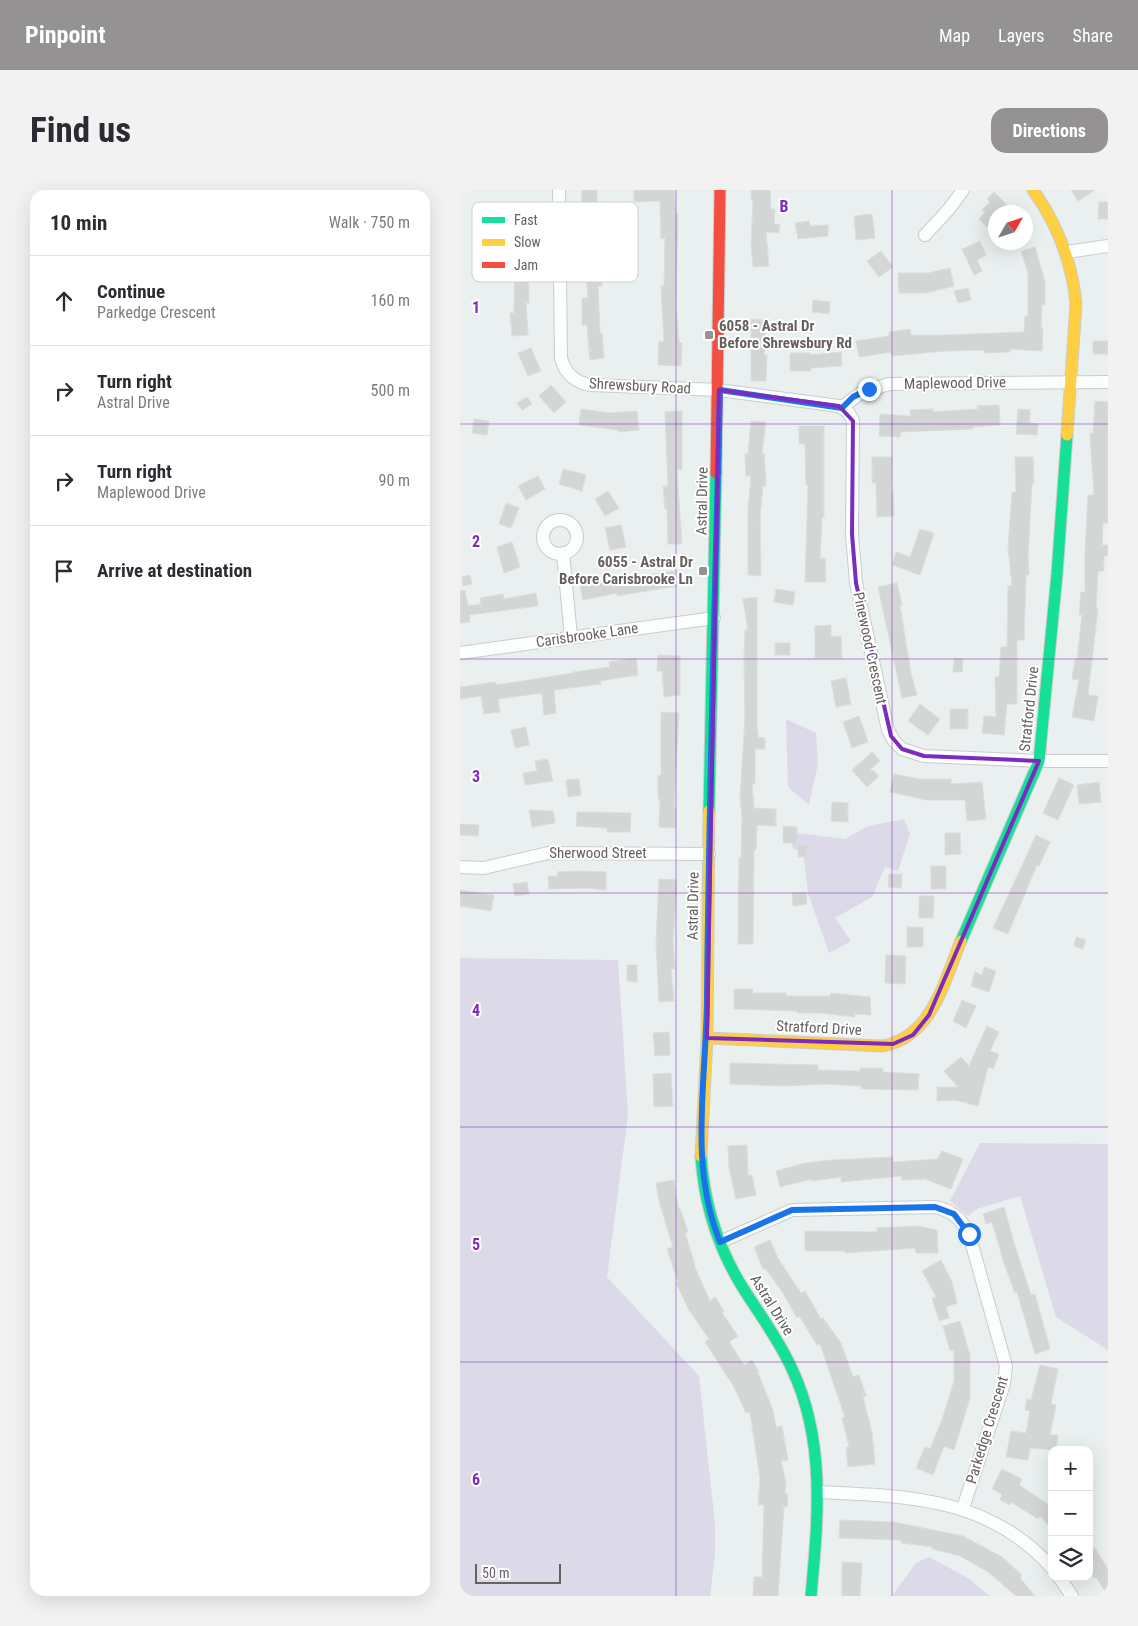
<!DOCTYPE html>
<meta charset="utf-8">
<style>
:root{--surface:#fff;--page:#f2f2f3;--text:#2b2b33;--muted:#7c7c81;--line:#e1e1e2;--accent:#959293}
body{margin:0;font-family:"Roboto Condensed",sans-serif;background:var(--page);color:var(--text)}
.controls{position:absolute;right:15px;bottom:15px;display:grid;overflow:hidden;border-radius:10px;box-shadow:0 5px 20px #0002}
.controls button{width:45px;height:45px;display:grid;place-items:center;padding:0;border:0;border-bottom:1px solid var(--line);background:var(--surface);color:var(--text);font:25px sans-serif}
.compass{position:absolute;left:528px;top:15px;width:45px;height:45px;border-radius:50%;background:var(--surface);box-shadow:0 5px 20px #0002;rotate:51deg}
.scale{position:absolute;left:15px;bottom:12px;width:86px;box-sizing:border-box;padding-left:5px;border:2px solid #676061;border-top:0;font-size:14px;line-height:18px;white-space:nowrap;color:#676061;-webkit-text-stroke:4px #fff;paint-order:stroke}
.stop{position:absolute;width:15px;height:15px;margin:-11px;border:4px solid #1a73e8;border-radius:50%;background:#fff}
.stop.end{background:#1a73e8;border-color:#fff;box-shadow:0 1px 5px #0008}
.list{margin:0;padding:0;list-style:none}
h2{display:flex;justify-content:space-between;align-items:center;height:65px;margin:0;padding:0 20px;font-size:21px}
h2 small{font-size:16px;font-weight:400;color:var(--muted)}
.list li{display:grid;grid-template-columns:32px 1fr auto;gap:15px;align-items:center;box-sizing:border-box;height:90px;padding:0 20px;border-top:1px solid var(--line)}
.list b{display:block;font-size:19px;white-space:nowrap}
.list p{margin:0;font-size:16px;white-space:nowrap;color:var(--muted)}
.list em{font-size:16px;font-style:normal;color:var(--muted)}
.icon{flex:none;width:28px;height:28px;fill:none;stroke:currentColor;stroke-width:2;stroke-linecap:round;stroke-linejoin:round}
.map{position:relative;flex:none;width:648px;height:1406px;overflow:hidden;border-radius:15px}
header{display:flex;align-items:center;gap:30px;box-sizing:border-box;height:70px;padding:0 25px;background:var(--accent);color:#fff}
header strong{font-size:24px}
nav{display:flex;gap:28px;margin-inline-start:auto;font-size:18px}
.intro{display:flex;align-items:center;justify-content:space-between;box-sizing:border-box;height:120px;padding:0 30px}
h1{margin:0;font-size:35px}
.button{padding:12px 22px;border-radius:15px;background:var(--accent);color:#fff;font-size:18px;font-weight:700}
main{display:flex;gap:30px;padding:0 30px}
aside{flex:1;background:var(--surface);border-radius:15px;box-shadow:0 5px 20px #0002}
.map>svg:first-child{display:block}
</style>
<header>
<strong>Pinpoint</strong>
<nav><a>Map</a><a>Layers</a><a>Share</a></nav>
</header>
<div class="intro"><h1>Find us</h1><a class="button">Directions</a></div>
<main>
<aside>
<h2>10 min<small>Walk · 750 m</small></h2>
<ul class="list">
<li><svg class="icon" aria-label="ahead" viewBox="0 0 24 24"><path d="M12 20V5M6 11l6-6 6 6"/></svg><div><b>Continue</b><p>Parkedge Crescent</p></div><em>160 m</em></li>
<li><svg class="icon" aria-label="right" viewBox="0 0 24 24"><path d="M7 20v-9h11M14 6l5 5-5 5"/></svg><div><b>Turn right</b><p>Astral Drive</p></div><em>500 m</em></li>
<li><svg class="icon" aria-label="right" viewBox="0 0 24 24"><path d="M7 20v-9h11M14 6l5 5-5 5"/></svg><div><b>Turn right</b><p>Maplewood Drive</p></div><em>90 m</em></li>
<li><svg class="icon" aria-label="arrive" viewBox="0 0 24 24"><path d="M6 21V4h12l-3 4 3 4H6"/></svg><div><b>Arrive at destination</b></div></li>
</ul>
</aside>
<div class="map">
<svg width="648" height="1406" viewBox="0 0 648 1406">
<rect width="100%" height="100%" fill="#eaefef"/>
<g fill="#dcdae9">
<path d="M326,529L356,543L358,573L349,615L328,597Z"/>
<path d="M444,629L450,644L438,681L425,677L412,707L375,728L391,751L369,763L348,703L343,661L333,659L329,642L385,649L408,636Z"/>
<path d="M0,768L158,770L168,925L147,1087L239,1186L255,1334V1363L250,1406H0Z"/>
<path d="M520,953L648,954V1160L596,1127L560,1006L517,1019L508,1026L490,1011Z"/>
<path d="M469,1367L508,1388L530,1406H432L456,1373Z"/>
</g>
<g fill="#d3d6d5" stroke="#dadede">
<path d="M122,0H137V30L141,55H138L142,96H138L140,143H142L144,168L130,170L129,162L133,159L129,161L127,135H122V108H128L121,32Z"/>
<path d="M174,0H214L216,24H218L216,115L219,152L222,153L221,176L198,175L199,151L204,152L201,96H204L205,48L201,49L200,11L174,12Z"/>
<path d="M291,0H310L311,19H315L314,34H320L319,43L306,42L309,76L293,77L291,56L293,9H291Z"/>
<path d="M611,0H635L618,11Z"/>
<path d="M534,2L548,16L542,22H536V29L527,37L519,29L525,22L522,20L530,12L527,9Z"/>
<path d="M639,12H648V29H638Z"/>
<path d="M65,19L66,56H68L69,113H66L68,145L52,146L50,123H54L55,43H53V20Z"/>
<path d="M412,24L415,48L396,50L394,26Z"/>
<path d="M349,31L350,36L368,35V46L338,49L335,33Z"/>
<path d="M520,51L526,65L517,70L522,81L514,85L502,59Z"/>
<path d="M575,57L585,92V115H582L581,138H583L582,161L550,159V162L524,163V160L486,161L432,166L431,162L399,167L396,151L429,146V142L450,139L451,145H486L564,142L565,126L568,127V83L561,61Z"/>
<path d="M421,61L433,77L419,87L407,71Z"/>
<path d="M490,78L494,96L466,103H439L438,83H468Z"/>
<path d="M508,98L511,110L498,113L494,101Z"/>
<path d="M353,110L370,112L369,124L352,122Z"/>
<path d="M291,129L306,130L304,165H307L306,191H291Z"/>
<rect x="633" y="151" width="15" height="13"/>
<path d="M71,158L81,181L68,186L58,163Z"/>
<path d="M381,162L382,176L351,178V181H330V163H351V165Z"/>
<path d="M91,195L106,212L94,223L79,206Z"/>
<path d="M67,207L72,214L62,220L57,213Z"/>
<path d="M635,211L648,212V333H643L642,355H648V366H644V381H638L636,418H638L628,505L638,506L634,531L612,527L619,490L612,489L615,469H617L622,425H619L621,402H625V361L628,305H634L630,243H633Z"/>
<path d="M539,215L540,235L512,237L513,239L441,242L440,247L419,246L420,224L451,226L450,220L473,219V222L518,219L517,216Z"/>
<path d="M121,219L151,223L177,221L179,240L158,242V240L119,235Z"/>
<path d="M558,219L570,220V233L578,234L577,245L556,244Z"/>
<path d="M222,221V280H217L222,354H208L207,319H205L203,296H208L205,222Z"/>
<path d="M14,229L29,231L27,245L12,243Z"/>
<path d="M291,231L306,232L302,263H304L306,296H303L300,328L301,386L288,385V320L291,286H286L285,264H288Z"/>
<path d="M339,236H364V327H362L360,368H365L366,392H345L348,295H346L345,254H339Z"/>
<path d="M412,267H432L431,302H433L434,326L417,327L416,293H412Z"/>
<path d="M555,267H573L574,293H572L568,366L569,385H566L564,450H557V514H547L544,545L522,543L524,526L536,527L535,487H539L541,457H547L548,396H552L548,356L552,302H556Z"/>
<path d="M103,279L126,285L122,301L99,294Z"/>
<path d="M78,286L85,299L66,310L58,296Z"/>
<path d="M148,301L159,318L145,326L135,309Z"/>
<path d="M46,313L59,318L51,338L39,334Z"/>
<path d="M161,335L166,357L150,360L145,338Z"/>
<path d="M460,339L474,343L460,385L432,375L436,362L450,367Z"/>
<path d="M52,352L60,377L44,383L37,357Z"/>
<path d="M214,381L217,396L157,406V403L123,410L120,395L148,389V391Z"/>
<path d="M10,385L12,394L3,396L2,387Z"/>
<path d="M437,393L442,415H440L451,484L457,505L442,508L418,397Z"/>
<path d="M316,399L335,402L333,415L314,412Z"/>
<path d="M5,400L8,416L21,414L20,408L43,404L44,409L76,403L78,416L9,425L10,432L0,433V401Z"/>
<path d="M297,407V539L298,547L305,548V559H295V594H292L294,618L316,619V636L297,635L296,660H294L293,754H278L279,668H281L282,626L280,608L285,527L284,469L285,440H288L283,409Z"/>
<path d="M371,435V447L381,446L382,468H355V436Z"/>
<rect x="315" y="453" width="15" height="12"/>
<path d="M198,465L220,466V505L204,507L202,481H197Z"/>
<path d="M176,468L178,485L140,491L141,494L94,500L96,523L84,525L82,503L38,509L40,522L24,524L21,506L0,509V497L36,492V495L113,483V482L150,477L149,472Z"/>
<path d="M494,468L503,469L502,482H493Z"/>
<path d="M386,488L391,514L376,517L371,491Z"/>
<path d="M460,514L480,529L468,545L448,531Z"/>
<rect x="490" y="519" width="18" height="20"/>
<path d="M201,522L219,523L214,618H216V638L199,637L200,609H198V585L201,586Z"/>
<path d="M399,526L408,552L392,558L383,532Z"/>
<path d="M66,537L69,555L55,558L51,540Z"/>
<path d="M412,562L420,571L410,580L414,581L419,586L407,597L392,580Z"/>
<path d="M88,569L93,591L65,595L63,583L77,581L75,571Z"/>
<path d="M434,584L460,589H491V594L522,592L526,629L507,631L505,610H466L430,602Z"/>
<path d="M599,588L614,595L598,630L583,623Z"/>
<path d="M119,589L121,605L108,607L106,590Z"/>
<path d="M639,592L641,612L619,614L617,595Z"/>
<path d="M372,612L388,613V632L371,631Z"/>
<path d="M69,620L93,621L95,633L72,637Z"/>
<path d="M117,622L171,623L170,642H147V638L116,636Z"/>
<path d="M0,634L19,635L18,646L0,645Z"/>
<path d="M323,636L337,637V653H323Z"/>
<path d="M485,643H500L501,664L485,665Z"/>
<path d="M576,645L590,652L579,676L577,675L548,744L533,738Z"/>
<rect x="338" y="655" width="10" height="12"/>
<rect x="471" y="676" width="15" height="23"/>
<path d="M118,681L146,682V700L125,698L89,699L88,686H98L97,682Z"/>
<path d="M429,684H442L441,698L428,697Z"/>
<path d="M199,689L217,690L213,752L215,779H211L214,811L199,812L196,754Z"/>
<path d="M67,692L69,704L55,706L53,694Z"/>
<path d="M0,700L34,705L31,721L0,716Z"/>
<path d="M346,702L347,714L333,716L332,703Z"/>
<path d="M459,706H474L473,728H459Z"/>
<rect x="447" y="737" width="16" height="20"/>
<path d="M616,747L626,750L623,759L614,756Z"/>
<path d="M426,765L446,766L445,794L425,793Z"/>
<path d="M167,775H177V792L167,791Z"/>
<path d="M524,777L536,781L529,802L511,796L515,782L522,785Z"/>
<path d="M274,799H293V803H326V806H370L371,803L410,807L411,825L395,824V827L360,823H337V821L274,819Z"/>
<path d="M502,810L516,816L506,838L493,831Z"/>
<path d="M527,836L539,842L530,861L539,864L533,879L528,877L518,916L495,910L477,911V897H498L484,881L501,867L509,876Z"/>
<path d="M209,842L210,865L195,866L193,843Z"/>
<path d="M270,873L358,875V880L400,881V878H423V882L459,884L458,900L401,899V896L366,894L322,896L270,894Z"/>
<path d="M211,883L213,916L194,917L193,884Z"/>
<path d="M287,955L288,986L292,985L296,1005L276,1009L269,978L268,956Z"/>
<path d="M482,961L503,969L491,999L465,989L442,990V986L381,992V987L352,991V989L320,997L316,981L345,973L372,970L433,967V972L478,969Z"/>
<path d="M214,990L218,1018H220L228,1042L225,1043L235,1075H234L250,1111L255,1107L264,1121L262,1123L278,1146L269,1152L284,1175L292,1170L299,1182L298,1183L313,1220L316,1237L322,1236L328,1270L321,1271L326,1293L325,1304H328L327,1317H324L318,1406H293L294,1387H302L304,1315H298L300,1289L290,1222L286,1223L274,1197L245,1152L249,1149L229,1120L216,1093L218,1092L207,1059L213,1057L199,1011L196,993Z"/>
<path d="M544,1017L555,1056L571,1105L575,1104L590,1159L575,1164L557,1102L555,1103L544,1073L532,1032L526,1034L523,1024Z"/>
<path d="M458,1036L477,1040L478,1063H456L455,1058L385,1063V1061H345V1041L417,1042V1038Z"/>
<path d="M310,1050L319,1070L341,1103L345,1101L361,1129L363,1128L381,1153L393,1187L399,1185L406,1206L403,1207L412,1243L415,1274L388,1277L386,1257H389L382,1228L385,1227L360,1154L357,1155L339,1126L337,1128L323,1103L305,1078L303,1079L294,1057Z"/>
<path d="M481,1070L492,1092L497,1113L486,1117L489,1128L479,1131L472,1108L476,1107L462,1081Z"/>
<path d="M500,1131L510,1165V1208L494,1260L484,1256L473,1285L456,1278L465,1257L470,1259L482,1230L494,1191V1160L490,1161L483,1136Z"/>
<path d="M580,1175L598,1179L591,1214L596,1215L590,1245H598L596,1260L570,1258L568,1270L546,1267L551,1241L566,1243L570,1221L565,1220L567,1209L571,1210Z"/>
<path d="M542,1279L562,1289L559,1295L592,1317V1339L580,1326L578,1329L551,1312L550,1315L540,1310L542,1304L532,1299Z"/>
<path d="M380,1330L434,1332L503,1346L542,1367L562,1385L560,1388L575,1406H556L528,1382L500,1366L472,1359L473,1357L441,1353V1350L379,1348Z"/>
<path d="M635,1358L648,1379V1406L636,1387L634,1388L629,1380V1362Z"/>
<path d="M382,1372L402,1373L400,1406H382Z"/>
</g>
<g fill="none" stroke-linecap="round" stroke-linejoin="round">
<defs>
<g id="street">
<path d="M99,0L101,168C105,184 116,193 131,195L259,200L379,216L389,223L393,231L392,344L396,393L428,540L434,551L442,559L464,566L579,571H648"/>
<path d="M465,45L489,19L503,0"/>
<path d="M607,62L648,56"/>
<path d="M382,217L401,203L429,194L648,192"/>
<circle cx="100" cy="347" r="17"/>
<path d="M103,363L111,447"/>
<path d="M0,463L254,428"/>
<path d="M0,677L24,678L88,663L249,664"/>
<path d="M260,1052L332,1020L475,1017C491,1020 502,1029 509,1044L546,1176L544,1194L503,1318"/>
<path d="M360,1302C447,1306 529,1307 592,1378"/>
<path d="M599,1387L612,1406"/>
</g>
<g id="fast">
<path d="M249,621L256,283"/>
<path d="M501,751L579,571L597,384L607,245"/>
<path d="M241,966C244,1013 258,1058 283,1098C300,1125 319,1150 332,1179C366,1251 358,1329 351,1406"/>
</g>
<g id="slow">
<path d="M573,0C598,35 612,71 616,114L607,245"/>
<path d="M247,848L422,856C472,848 484,791 501,751"/>
<path d="M241,966L247,849L249,621"/>
</g>
<path id="jam" d="M256,283L260,0"/>
</defs>
<use href="#street" stroke="#cbcccd" stroke-width="14"/>
<use href="#fast" stroke="#cdcccd" stroke-width="13"/>
<use href="#slow" stroke="#cdcccd" stroke-width="13"/>
<use href="#jam" stroke="#cdcccd" stroke-width="13"/>
<use href="#street" stroke="#fcfdfd" stroke-width="12"/>
<use href="#fast" stroke="#16e098" stroke-width="11"/>
<use href="#slow" stroke="#ffcf43" stroke-width="11"/>
<use href="#jam" stroke="#f24e42" stroke-width="11"/>
</g>
<g fill="none" stroke-linecap="round" stroke-linejoin="round">
<path stroke="#1a73e8" stroke-width="6" d="M409,199L393,207L382,218L260,200C255,401 249,603 247,805C247,887 228,974 260,1052L332,1020L475,1017L494,1024L509,1044"/>
</g>
<path fill="none" stroke="#7b2cbf" stroke-width="4" stroke-linejoin="round" d="M259,200L379,216L393,231L392,344L396,393L431,546L442,559L464,566L579,571L469,825L453,845L433,854L247,848Z"/>
<path fill="none" stroke="#7b2cbf" stroke-width="1" stroke-opacity="0.55" d="M216,0V1406M432,0V1406M0,234H648M0,469H648M0,703H648M0,937H648M0,1172H648"/>
<g fill="#959293" stroke="#fff" stroke-width="2">
<rect x="244" y="140" width="10" height="10" rx="2.5"/>
<rect x="238" y="376" width="10" height="10" rx="2.5"/>
</g>
<g text-anchor="middle" stroke-width="4" stroke-linejoin="round" paint-order="stroke">
<g font-size="15" font-weight="bold" fill="#676061" stroke="#fff" text-anchor="start">
<text x="259" y="141">6058 - Astral Dr<tspan x="259" dy="17">Before Shrewsbury Rd</tspan></text>
<text x="233" y="377" text-anchor="end">6055 - Astral Dr<tspan x="233" dy="17">Before Carisbrooke Ln</tspan></text>
</g>
<g font-size="15" fill="#676061" stroke="#fff">
<text transform="translate(495 193) rotate(-1)" y="5">Maplewood Drive</text>
<text transform="translate(180 196) rotate(3)" y="5">Shrewsbury Road</text>
<text transform="translate(242 311) rotate(-89)" y="5">Astral Drive</text>
<text transform="translate(127 445) rotate(-8)" y="5">Carisbrooke Lane</text>
<text transform="translate(410 458) rotate(78)" y="5">Pinewood Crescent</text>
<text transform="translate(569 519) rotate(-84)" y="5">Stratford Drive</text>
<text x="138" y="668">Sherwood Street</text>
<text transform="translate(233 716) rotate(-89)" y="5">Astral Drive</text>
<text transform="translate(359 838) rotate(3)" y="5">Stratford Drive</text>
<text transform="translate(312 1115) rotate(58)" y="5">Astral Drive</text>
<text transform="translate(527 1240) rotate(-73)" y="5">Parkedge Crescent</text>
</g>
</g>
<rect x="12" y="12" width="166" height="80" rx="8" fill="#fff" stroke="#d1cfd0" stroke-width="1"/>
<rect x="22" y="27" width="23" height="6" fill="#16e098"/>
<rect x="22" y="49" width="23" height="7" fill="#ffcf43"/>
<rect x="22" y="72" width="23" height="6" fill="#f24e42"/>
<g font-size="14" fill="#676061">
<text x="54" y="35">Fast</text>
<text x="54" y="57">Slow</text>
<text x="54" y="80">Jam</text>
</g>
<g font-size="16" text-anchor="middle" font-weight="bold" fill="#7b2cbf" stroke="#fff" stroke-width="4" stroke-linejoin="round" paint-order="stroke">
<text x="324" y="22">B</text>
<text x="16" y="123">1</text>
<text x="16" y="357">2</text>
<text x="16" y="592">3</text>
<text x="16" y="826">4</text>
<text x="16" y="1060">5</text>
<text x="16" y="1295">6</text>
</g>
</svg>
<div class="controls">
<button>+</button>
<button>−</button>
<button><svg class="icon" aria-label="layers" viewBox="0 0 24 24"><path d="M12 4l9 5-9 5-9-5zM3 14l9 5 9-5"/></svg></button>
</div>
<svg class="compass" viewBox="-18 -18 36 36"><path d="M0-13l5 13h-10z" fill="#e53935"/><path d="M0 13l5-13h-10z" fill="#7c7c81"/></svg>
<div class="scale">50 m</div>
<div class="stop" style="left:509px;top:1044px"></div>
<div class="stop end" style="left:409px;top:199px"></div>
</div>
</main>
